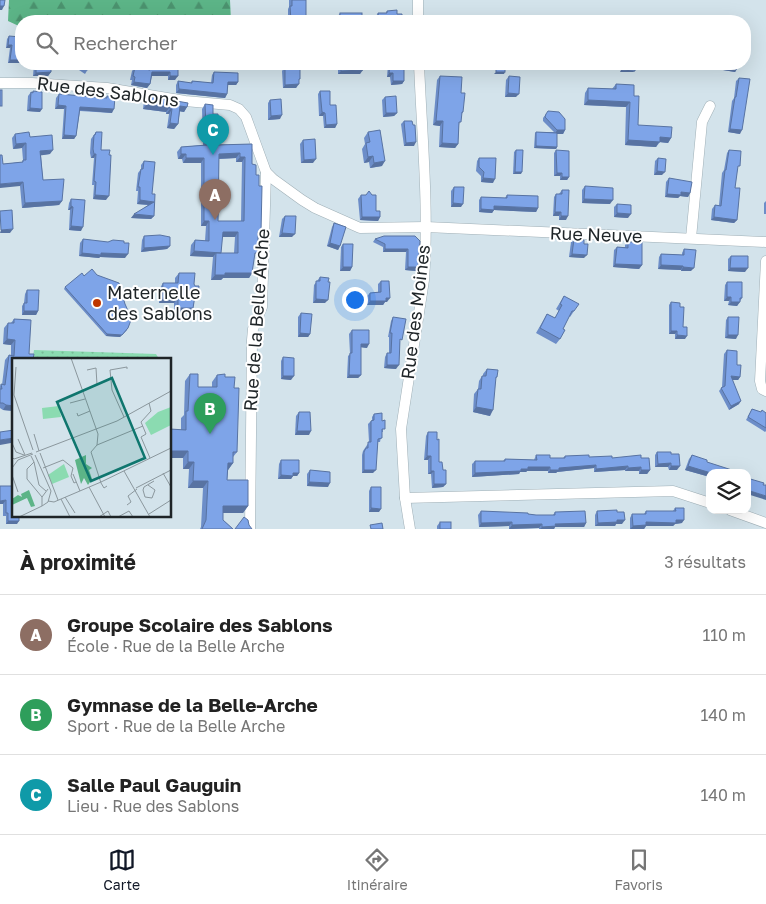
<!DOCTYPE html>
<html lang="fr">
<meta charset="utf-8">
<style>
:root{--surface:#fff;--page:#f2f2f2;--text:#222;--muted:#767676;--line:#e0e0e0;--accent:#111827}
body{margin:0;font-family:"Golos Text",sans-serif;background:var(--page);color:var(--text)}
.controls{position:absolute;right:15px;bottom:15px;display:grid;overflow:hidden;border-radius:10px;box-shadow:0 5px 20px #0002}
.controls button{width:45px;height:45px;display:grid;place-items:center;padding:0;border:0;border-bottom:1px solid var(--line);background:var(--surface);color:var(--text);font:25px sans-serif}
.you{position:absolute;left:354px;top:299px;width:18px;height:18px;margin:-12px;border:4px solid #fff;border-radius:50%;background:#1a73e8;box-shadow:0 0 0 8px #1a73e833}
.badge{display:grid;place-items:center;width:32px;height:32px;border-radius:50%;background:var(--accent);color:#fff;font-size:16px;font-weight:700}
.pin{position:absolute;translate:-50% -41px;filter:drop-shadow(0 1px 2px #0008)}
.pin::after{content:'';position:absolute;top:26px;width:18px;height:15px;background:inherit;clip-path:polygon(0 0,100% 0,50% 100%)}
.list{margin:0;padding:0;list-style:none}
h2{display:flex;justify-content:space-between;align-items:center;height:65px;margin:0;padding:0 20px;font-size:21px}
h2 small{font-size:16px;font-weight:400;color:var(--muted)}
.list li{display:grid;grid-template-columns:32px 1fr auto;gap:15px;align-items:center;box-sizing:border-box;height:80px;padding:0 20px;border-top:1px solid var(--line)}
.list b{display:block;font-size:19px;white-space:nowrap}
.list p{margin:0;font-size:16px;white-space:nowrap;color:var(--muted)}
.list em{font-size:16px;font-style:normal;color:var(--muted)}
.icon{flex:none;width:28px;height:28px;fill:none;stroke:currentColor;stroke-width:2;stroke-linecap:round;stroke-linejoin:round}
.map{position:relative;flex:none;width:766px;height:529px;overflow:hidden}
.search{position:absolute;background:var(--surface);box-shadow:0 5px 20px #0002;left:15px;right:15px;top:15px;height:55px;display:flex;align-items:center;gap:12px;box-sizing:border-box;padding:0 18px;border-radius:20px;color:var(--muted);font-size:19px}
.sheet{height:305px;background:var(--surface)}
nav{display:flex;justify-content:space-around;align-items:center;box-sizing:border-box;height:70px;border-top:1px solid var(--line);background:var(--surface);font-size:14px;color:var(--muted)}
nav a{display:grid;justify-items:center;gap:2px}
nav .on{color:var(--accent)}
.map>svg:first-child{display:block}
</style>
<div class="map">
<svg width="766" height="529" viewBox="0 0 766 529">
<defs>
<pattern id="forest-firs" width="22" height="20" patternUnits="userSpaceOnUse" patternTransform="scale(1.25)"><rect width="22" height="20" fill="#5cb487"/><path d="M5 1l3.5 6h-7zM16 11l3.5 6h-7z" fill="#4b926e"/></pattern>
<pattern id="park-dots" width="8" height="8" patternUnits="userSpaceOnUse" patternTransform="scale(1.25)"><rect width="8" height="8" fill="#8bdbb1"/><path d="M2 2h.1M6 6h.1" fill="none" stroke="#78bc98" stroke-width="1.8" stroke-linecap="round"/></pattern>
</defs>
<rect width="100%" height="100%" fill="#d3e3eb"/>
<path fill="url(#forest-firs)" d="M9,0H230L231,21H21V27L8,21Z"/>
<path fill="url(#park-dots)" d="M34,350L156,354L159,359H33Z"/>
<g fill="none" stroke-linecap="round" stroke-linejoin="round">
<defs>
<g id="street">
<path d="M418,21V0"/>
<path d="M0,83H32L107,88L185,101L230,105L239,109L246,117L266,172L273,179L302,200L315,208L360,228L426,227L766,242"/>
<path d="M691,238L702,122L710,106"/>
<path d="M766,261L760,381L762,389L766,391"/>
<path d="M405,498L673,491L710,503"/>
<path d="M730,510L766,523"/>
<path d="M250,529L252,340L253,329L262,307L266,172"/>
<path d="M410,529L405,498L401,429L424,280C429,208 422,136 419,64"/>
</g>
</defs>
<use href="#street" stroke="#9fafb6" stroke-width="11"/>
<use href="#street" stroke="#fff" stroke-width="10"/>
</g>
<g fill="#6c8dc8" fill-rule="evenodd">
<path d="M289,0H306V21H288V9L289,7Z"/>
<path d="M387,11L402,21H376V16L378,13H386Z"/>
<path d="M340,13L362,21H338V16Z"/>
<path d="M9,36L19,63H8L10,48H6L7,39Z"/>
<path d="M34,64H51V72L48,76H33Z"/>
<path d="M70,64H91L85,74Z"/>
<path d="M150,64H178L175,80H168V76H152L150,84L147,88L131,85L132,80H130L132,71L135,67L147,70V68Z"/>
<path d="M283,64H300L299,81L296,88H283L282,71L284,68Z"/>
<path d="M338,64H363L360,74H338Z"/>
<path d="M388,64H404V81L402,84L391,85L390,77H387Z"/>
<path d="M724,64H738L737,69L735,72L723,70Z"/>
<path d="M214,72L238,82L236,85H228L227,94L225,98L176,93V85L178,81L191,83L192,81L211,83L212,75Z"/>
<path d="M440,76L461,93L463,112L461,115L459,125L458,144L455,148L439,147L440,126L433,125L437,80Z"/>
<path d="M509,76L516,97H505L506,80Z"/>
<path d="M739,78L740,134L728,132L732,101L734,98L736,81Z"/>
<path d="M616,84L634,96L638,125L671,138L668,143L660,142L656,147L625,145L626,107L584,105L585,93L588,88L612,89Z"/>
<path d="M33,91L40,112L27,111L28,96L31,92L32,93Z"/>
<path d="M320,91L330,105L337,124L335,128H324L323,116H319L318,94Z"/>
<path d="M59,94L106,98L107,96L112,113L80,111L76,136L74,139H62L64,109H55L56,98Z"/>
<path d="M148,96L187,107L184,112L180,111L178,124L174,129L167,128L169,114H166V112L143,109L144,101Z"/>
<path d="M385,97L397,113L394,116L383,117L382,100Z"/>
<path d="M270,100L280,119L268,120V103Z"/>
<path d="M205,104L213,114L218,125L215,130H214L215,145L252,144V164L258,236L254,258L252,273L249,278H223L221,280H211L213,257L190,256L191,245L195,240L205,241L206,226H201V163H183L182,159H178L177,152L181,147L203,145L202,109ZM236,158V162H242L241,221H218L219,159ZM222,237H235L234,253H221Z"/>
<path d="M546,114L565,130L563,134H557V147L556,149L534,148L535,133L536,132H554L543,121V118Z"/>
<path d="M404,121L414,146H404L401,124Z"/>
<path d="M96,132L101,150L106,200L93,199L94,185H92L94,158H91L90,153L91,139Z"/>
<path d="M368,132L382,166L370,168L369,162L364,163L362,149L365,144L364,138Z"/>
<path d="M15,134L30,137L50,154L41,155L43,180L62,201L59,205L22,208L20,186L3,164L22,162L23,160L22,148L13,149L12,138Z"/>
<path d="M303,140L313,163H301L300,144Z"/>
<path d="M516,150L521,174H513L514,152Z"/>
<path d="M556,150L569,177L567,180H560V176H554V153Z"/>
<path d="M729,150L737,170L735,188L737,220L734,223L711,220L712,209L715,205H719L722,173L724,170L727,153Z"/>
<path d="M479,158L493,183L481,182V176L476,171L477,161Z"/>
<path d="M658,158L662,175H654L655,161Z"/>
<path d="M144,161L152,194L154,216L151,219L131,218L148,205L137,204L138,191H136L138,173L141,169V165Z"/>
<path d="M669,178L690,193L688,197L680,196L678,198L665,197L666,182Z"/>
<path d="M585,186L610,204L582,203V190Z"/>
<path d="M454,187L461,207H451V191Z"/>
<path d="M562,190L566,220H559V216H553L554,197L556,194H559Z"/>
<path d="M361,195L380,217L378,221L360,220L358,199Z"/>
<path d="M507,195L538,208L536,212L494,210L492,213L479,212V200L481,197L505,198Z"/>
<path d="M71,199L81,231L69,230L70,210H68L69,203Z"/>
<path d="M766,201V214H764V203Z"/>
<path d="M617,204L628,218L614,217V207Z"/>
<path d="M285,216L292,237H279L282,219Z"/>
<path d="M334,223L340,246L338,250L327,246L332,227Z"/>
<path d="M144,236L170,246L167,249L141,252L142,240Z"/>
<path d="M415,236L418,267L416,271L405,270L406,252H383V247L373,242L375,239Z"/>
<path d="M83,239L125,258L100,257L99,258L79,256L80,243Z"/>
<path d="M574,239L584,244V258L569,257L571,242Z"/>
<path d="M628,242L642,265L639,269L613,267L614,250L617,247H625V245Z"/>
<path d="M343,244L352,267L350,271H340L341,247Z"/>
<path d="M684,249L691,271H681V270L658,269L659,257L661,254L682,255V253Z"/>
<path d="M731,256L745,272L728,271V259Z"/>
<path d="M179,273L194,302L193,308L190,314L174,313V303H159L160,288L163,283H175V278Z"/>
<path d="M320,277L325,303H313L314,285Z"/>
<path d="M381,281L387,302H385L383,305H367V296L370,293L378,292V284Z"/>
<path d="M727,282L742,298L737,306L728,305L729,301H724L725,285Z"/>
<path d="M65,287L127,330L120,337L106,336L64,289Z"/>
<path d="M27,290L38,311L36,315H22V306L24,303L25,294Z"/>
<path d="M564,296L574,311L570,317L569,316L563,329L560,339L556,344L536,333L547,314L555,318L559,311L556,309Z"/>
<path d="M671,302L680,307L685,339H675V334H669V305Z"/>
<path d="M301,313L310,334L308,337H298V317Z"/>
<path d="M393,317L400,343L396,369L384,368L385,357L387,353H389V337H388L391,321Z"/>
<path d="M728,317L736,339L725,338L726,320Z"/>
<path d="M14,319L31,320L14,359V411L3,410L0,408V386L1,384L2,385L5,360L9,355L11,356V345L3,344L4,328L8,323H11Z"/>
<path d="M352,330L367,348L361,347V375L358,378H347L348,356L350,354L349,334Z"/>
<path d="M727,350L737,365L740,377L738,380H732L739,404L729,410L719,391L722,387L724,354Z"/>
<path d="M283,357L291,380L281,379V361Z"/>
<path d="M487,369L497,377L495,379L490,416L473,412L474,394L478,389L479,381L482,376H483V374Z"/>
<path d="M190,374L198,387H212V382L217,375L225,377L234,388L237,452L233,457V463L228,470L227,480L248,506L243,513H223V520L233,529H200L201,527L203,488H188L189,469H183V458H170V429L181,430V418L184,415L185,381Z"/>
<path d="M752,409L761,412L766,413V431L765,432L746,420Z"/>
<path d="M299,412L309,435H295L296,416Z"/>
<path d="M374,414L382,421L383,432H382L380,442H378L373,473H362V455L363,451L369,442L368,424L372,420V417Z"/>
<path d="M428,432L437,440L439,462L443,470L446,484L443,487L432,488L431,474H428V460H424L426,436Z"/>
<path d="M657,452L671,454L677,470H669L668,467H655V455Z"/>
<path d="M536,455L550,458H563L565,456L612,458H641L650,470L647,474H639V471H625V470L594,472V468L557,472L556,473H548V471H527L526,472H520L519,474L472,477V464L475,461H503L505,459L534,460Z"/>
<path d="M692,455L707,462L710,473V477L685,470L689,459Z"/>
<path d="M281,460L299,473L297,476H293L291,479H278L279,464Z"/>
<path d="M310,470L328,487L307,486V474Z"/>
<path d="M0,486L17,524H6V516H3V504Z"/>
<path d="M371,487L379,512H369V491Z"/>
<path d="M675,508L682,523L675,524L673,526H646L644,529H630V518L632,514H644L646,511H673Z"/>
<path d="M481,511L536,515H553L555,512L586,523L584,527H555L554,529H539V528L509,529V526L479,527L478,515Z"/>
<path d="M597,511L617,512L622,524H616L615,526H595V515Z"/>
<path d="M440,522L451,529H437V526Z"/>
</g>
<g fill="#5873a2">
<path d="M0,6H4L2,10H0Z"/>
<path d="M8,45H12L10,48H6Z"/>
<path d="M10,60H21L19,63H8Z"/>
<path d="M726,67L737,69L735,72L723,70Z"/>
<path d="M363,70L360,74H338L341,71Z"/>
<path d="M621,70L635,71L633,72H620Z"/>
<path d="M51,72L48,76H33L36,73Z"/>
<path d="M152,72H170L168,76H150Z"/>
<path d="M496,72H505L504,74H494Z"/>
<path d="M389,73H393L390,77H387Z"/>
<path d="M170,76H178L175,80H168Z"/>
<path d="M393,81H404L402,84L391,85Z"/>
<path d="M134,82L150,84L147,88L131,85Z"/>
<path d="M228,82H238L236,85H226Z"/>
<path d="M299,84L296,88H283L285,85Z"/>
<path d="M179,89L227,94L225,98L176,93Z"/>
<path d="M508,93L519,94L516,97H505Z"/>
<path d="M588,100L630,102L626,107L584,105Z"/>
<path d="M147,104L170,107L166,112L143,109Z"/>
<path d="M58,105L66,106L64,109H55Z"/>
<path d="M180,106L187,107L184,112L177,111Z"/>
<path d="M80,107L114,109L112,113L78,110Z"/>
<path d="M30,108L42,109L40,112L27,111Z"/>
<path d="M170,109H172L169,114H166Z"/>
<path d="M322,112L325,113L323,116H319Z"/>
<path d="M386,113H397L394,116L383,117Z"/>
<path d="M282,115L280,119L268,120L271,116Z"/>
<path d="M436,121H443L440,126L433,125Z"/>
<path d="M170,123L178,124L174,129L167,128Z"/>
<path d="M337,124L335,128H324L326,125Z"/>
<path d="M214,125H218L215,130H210Z"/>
<path d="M730,129L742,130L740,134L728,132Z"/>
<path d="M557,130H565L563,134H555Z"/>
<path d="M64,135L76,136L74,139H62Z"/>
<path d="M660,137L671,138L668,143L659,142L656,147L625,145L628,140Z"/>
<path d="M416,142L414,146H404L406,143Z"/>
<path d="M26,143L22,148L13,149L16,144Z"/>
<path d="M442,143L458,144L455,148L439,147Z"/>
<path d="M536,146L557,147L556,149L534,148Z"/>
<path d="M53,150L50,154L37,156L40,151Z"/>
<path d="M240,153L236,158L215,159L219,154Z"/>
<path d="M94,154H96L94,158H91Z"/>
<path d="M181,154H186L182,159H178Z"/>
<path d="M373,156L369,162L364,163L368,157Z"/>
<path d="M240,157H245L242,162H236Z"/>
<path d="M186,158H204L201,163H183Z"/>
<path d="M316,159L313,163H301L304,160Z"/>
<path d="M385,161L382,166L370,168L374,163Z"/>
<path d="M657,171L665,172L662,175H654Z"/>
<path d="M515,172H522L521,174H513Z"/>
<path d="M557,173H562L560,176H554Z"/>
<path d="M562,177H569L567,180H560Z"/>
<path d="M483,178L495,179L493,183L481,182Z"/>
<path d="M23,182L20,186L0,188V184Z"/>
<path d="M681,192L690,193L688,197L680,196L678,198L665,197L667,194Z"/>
<path d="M95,195L109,196L106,200L93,199Z"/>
<path d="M584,199L613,200L610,204L582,203Z"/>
<path d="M140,200L154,202L151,205L137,204Z"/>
<path d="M62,201L59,205L22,208L25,203Z"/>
<path d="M453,203L463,204L461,207H451Z"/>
<path d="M71,206L73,207L70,210H68Z"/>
<path d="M494,206L538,208L536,212L494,210L492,213L479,212L481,209Z"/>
<path d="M555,212H561L559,216H553Z"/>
<path d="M617,213L631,214L628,218L614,217Z"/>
<path d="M134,214L154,216L151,219L131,218Z"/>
<path d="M561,216H568L566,220H559Z"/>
<path d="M362,217H380L378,221L360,220Z"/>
<path d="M714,217L737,220L734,223L711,220Z"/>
<path d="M204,221H209L206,226H201Z"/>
<path d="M71,226L83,227L81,231L69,230Z"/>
<path d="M13,229L10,233H0L1,230Z"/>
<path d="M223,232H238L235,237H219Z"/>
<path d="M282,233L295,234L292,237H279Z"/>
<path d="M330,243L340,246L338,250L327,246Z"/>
<path d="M170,246L167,249L141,252L144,248Z"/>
<path d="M385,249H408L406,252H383Z"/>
<path d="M194,251L221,253H216L213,257L190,256Z"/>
<path d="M82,253H101L128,254L125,258L100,257L99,258L79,256Z"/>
<path d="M572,254L587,255L584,258L569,257Z"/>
<path d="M615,264L642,265L639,269L613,267Z"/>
<path d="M661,265L683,266L681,270L658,269Z"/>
<path d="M343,267H352L350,271H340Z"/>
<path d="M408,267H418L416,271L405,270Z"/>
<path d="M683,267L694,268L691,271H681Z"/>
<path d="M730,268H748L745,272L728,271Z"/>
<path d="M225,273H252L249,278H223L221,280H211L215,275Z"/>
<path d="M727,297H731L729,301H724Z"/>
<path d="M162,298H178L174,303H159Z"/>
<path d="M386,298H390L387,302H385L383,305H367L370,301Z"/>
<path d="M316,299L328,300L325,303H313Z"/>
<path d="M731,302H740L737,306L728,305Z"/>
<path d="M178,308H193L190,314L174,313Z"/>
<path d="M24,311H38L36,315H22Z"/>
<path d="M128,328L120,337L106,336L107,334Z"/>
<path d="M671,331H677L675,334H669Z"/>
<path d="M300,333L310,334L308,337H298Z"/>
<path d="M677,335L687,336L685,339H675Z"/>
<path d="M728,335H738L736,339L725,338Z"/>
<path d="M7,339L15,340L11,345L3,344Z"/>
<path d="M361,344H369L367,348L359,347Z"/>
<path d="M387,365H399L396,369L384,368Z"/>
<path d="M349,375H361L358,378H347Z"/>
<path d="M283,376H294L291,380L281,379Z"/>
<path d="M731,376L740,377L738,380H728Z"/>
<path d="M741,401L739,404L729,410L731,406Z"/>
<path d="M6,405L14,406V411L3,410Z"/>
<path d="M476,407L493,410L490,416L473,412Z"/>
<path d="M297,431H311L309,435H295Z"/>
<path d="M14,438L11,443L0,445V440Z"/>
<path d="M170,451H188L183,458H170Z"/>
<path d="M427,456H431L428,460H424Z"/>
<path d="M188,462H194L189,469H183Z"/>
<path d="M228,463H233L228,470Z"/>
<path d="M671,463L668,467H655L658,464Z"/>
<path d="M596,465L594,468L557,472L556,473H548L550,470L559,468Z"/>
<path d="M628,466L625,470L594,472L596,469Z"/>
<path d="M671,466H680L677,470H669Z"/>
<path d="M688,466L711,473H710V477L685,470Z"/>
<path d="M528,467H550L548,471H527L526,472H520L519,474L472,477L475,473L521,469Z"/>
<path d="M641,467L639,471H625L628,468Z"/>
<path d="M364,470H376L373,473H362Z"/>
<path d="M641,470H650L647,474H639Z"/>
<path d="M431,471H434L431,474H428Z"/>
<path d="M293,473H299L297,476H293L291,479H278L281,475Z"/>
<path d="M193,481H208L203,488H188Z"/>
<path d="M309,482L330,483L328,487L307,486Z"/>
<path d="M434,484H446L443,487L432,488Z"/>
<path d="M747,490L766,496V500L747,494Z"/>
<path d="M6,500L3,504H0V501Z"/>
<path d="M223,506H248L243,513H218Z"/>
<path d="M371,508L381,509L379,512H369Z"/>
<path d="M79,515H118V516Z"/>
<path d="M617,520H625L622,524H616L615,526H595L598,523Z"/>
<path d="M676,520H684L682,523L675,524L673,526H646L644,529H630L633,526L646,522Z"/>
<path d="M8,521H19L17,524H6Z"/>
<path d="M512,522L509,526L479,527L481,523Z"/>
<path d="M586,523L584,527H555L554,529H540L542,527L555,524Z"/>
<path d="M542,524L539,528L509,529L512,525Z"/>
</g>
<g fill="#7ea4e8" stroke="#5873a2" fill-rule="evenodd">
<path d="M0,0H5L4,6H0Z"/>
<path d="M292,0H306V21H291L290,6H292Z"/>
<path d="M397,10V14H402V21H379L378,13H387V11Z"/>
<rect x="340" y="13" width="22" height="8"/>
<path d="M9,36L21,37V60H10L12,45H8Z"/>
<path d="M36,64H51V72L36,73Z"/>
<path d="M78,64H91L88,70Z"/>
<path d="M150,64H178V76H170V72H152L150,84L134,82L135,77L133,76L135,67L150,70Z"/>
<path d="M286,64H300V79H299V84L285,85V67H287Z"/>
<path d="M341,64H363V70L341,71Z"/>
<path d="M390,64H404V81H393V73H389Z"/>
<path d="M622,64H635V71L621,70Z"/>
<path d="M726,64H738L737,69L726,67Z"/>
<rect x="496" y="65" width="9" height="7"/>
<path d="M214,72L238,73V82H228L227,94L179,89L178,81L192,83V81L213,83Z"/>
<path d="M440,76L462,77L461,93H465L463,112H462L461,122H459L458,144L442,143L443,121H436Z"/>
<path d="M509,76L520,77L519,94L508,93Z"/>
<path d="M739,78L750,79L742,130L730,129L735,97H736Z"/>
<path d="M616,84L634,85V96H639L638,125L672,127L671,138L660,137V142L628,140L630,102L588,100V88L616,89Z"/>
<rect x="0" y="90" width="2" height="16"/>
<path d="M33,91L42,92V109L30,108L31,92L33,93Z"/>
<path d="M320,91H330V105H336L337,124L326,125L325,113L322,112Z"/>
<path d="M59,94L107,98V96L115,97L114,109L80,107L76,136L64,135L66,106L58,105Z"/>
<path d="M148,96L188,103L187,107L180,106L178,124L170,123L172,109H170V107L147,104Z"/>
<path d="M396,96L397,113H386L385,97Z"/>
<path d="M281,99L282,115L271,116L270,100Z"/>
<path d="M205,104L213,105V114H218V125H214L215,145L252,144V164L256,165V175H259V186H262L261,232H258V253H255L252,273H225V275H215L216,253H238V232H223L221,253L194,251L195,240L209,241V221H204V158H186V154H181V147L207,145ZM240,153V157H245L244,221H218L219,154Z"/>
<path d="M548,111L559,112L565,119V130H557L545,117L546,114Z"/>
<path d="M404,121H412L413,125H415L416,142L406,143Z"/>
<path d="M380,130L385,161L374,163L373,156L368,157L366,143L370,142L368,132Z"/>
<path d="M29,132L30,137L52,135L53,150L40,151L43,180L64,179L62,201L25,203L23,182L0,184V155H2L3,164L23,162V160H26V143L16,144L15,134Z"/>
<path d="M96,132H102L101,150H110L109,155H111L109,196L95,195L96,182L94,181L96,154H94L93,149L94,135H95Z"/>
<path d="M536,132L557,133V147L536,146Z"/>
<path d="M315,139L316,159L304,160L303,140Z"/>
<path d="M516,150H523L522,172H515Z"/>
<path d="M556,150L569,151V177H562V173H557Z"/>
<path d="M729,150L741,151L740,166H738L735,188H740L737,220L714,217L715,205L721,206L725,170H726Z"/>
<path d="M479,158H496L495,179L483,178L484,172L479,167Z"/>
<path d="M658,158L666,159L665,172L657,171Z"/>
<path d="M144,161L155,162L152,194H155L154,216L134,214L154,202L140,200V187H138L141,169H143Z"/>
<path d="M669,178L692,182L690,193L681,192V195L667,194Z"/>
<path d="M585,186L613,188V200L584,199Z"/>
<path d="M454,187H464L463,204L453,203Z"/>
<path d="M562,190H569L568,216H561V212H555L556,194H562Z"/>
<path d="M369,191L372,195H376V211H380V217H362L361,195H366Z"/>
<path d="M507,195L538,196V208L494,206V210L481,209V197L507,198Z"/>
<path d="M71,199L85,200L83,227L71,226L73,207L71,206Z"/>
<path d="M617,204L631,205V214L617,213Z"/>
<path d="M12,210L13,229L1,230L0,211Z"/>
<path d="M285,216H296L295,234L282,233Z"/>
<path d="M334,223L346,227L340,246L330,243Z"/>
<path d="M160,235L170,237V246L144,248V236Z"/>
<path d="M384,236H415L420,241L418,267H408V249H385V244L375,239Z"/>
<path d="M83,239L108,242L113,240L124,241V243H129L128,254L101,253V255L82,253Z"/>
<path d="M574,239L584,240V244H588L587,255L572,254Z"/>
<path d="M628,242H642V265L615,264L617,247L628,248Z"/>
<path d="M343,244H353L352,267H343Z"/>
<path d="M684,249L696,250L694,268L683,267V266L661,265V254L684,255Z"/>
<path d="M731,256H748V268H730Z"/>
<path d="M92,269L97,275L119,283L125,304L129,313V320H131L128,328L122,335L107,334L65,287L82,273L84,276Z"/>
<path d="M179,273H195L194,284L195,286H199L198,297L195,296L193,308H178V298H162L163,283H178Z"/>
<path d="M320,277L329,278L328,282H330L328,300L316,299V281H320Z"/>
<path d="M381,281H389L390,298H386V301H370V293L381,292Z"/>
<path d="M727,282H742V298H740V302H731V297H727Z"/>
<path d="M27,290H39L38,311H24V303H27Z"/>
<path d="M564,296L579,304L574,311H572L563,329L565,330L560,339L540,328L547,314L555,318L562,305L560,304Z"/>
<path d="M671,302L680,303V307H684L683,327H687V336L677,335V331H671Z"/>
<path d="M301,313L312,314L310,334L300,333Z"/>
<path d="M393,317L406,319L402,340L400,339L399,365H387V353H391L392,333H390Z"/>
<path d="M728,317H739L738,335H728Z"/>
<path d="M14,319L31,320L29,354H34L33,359H14V406L6,405L3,403H0V389H2L1,384L5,385L9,355L14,356L15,340L7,339L8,323H14Z"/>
<path d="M352,330H369V344H361V375H349L350,353H352Z"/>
<path d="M727,350L737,351V365H741L740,377L731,376L741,401L731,406L721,388L725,386Z"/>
<path d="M283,357L294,358V376H283Z"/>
<path d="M487,369L498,370L497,377H496L493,410L476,407L478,389H481L482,376H486Z"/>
<path d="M190,374H198V387H217V375L225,374V377H235L234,388H239L237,452H233V463H228L227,480H248V506H223V520L233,529H202L206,520L208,481H193L194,462H188V451H170V429L186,430V411H188Z"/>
<path d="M752,409L761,412L762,410L766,413V428L748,417Z"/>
<path d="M299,412H310L311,431H297Z"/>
<path d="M382,413V421L385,420V429H382V438L378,439L376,470H364V452L366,448H368V442H371V421L374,420V414Z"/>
<path d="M14,430V438L0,440V432Z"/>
<path d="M428,432H437V440L439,439V462H442L443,470H446V484H434V471H431V456H427Z"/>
<path d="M657,452H671V454H679L680,466H671V463L658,464Z"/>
<path d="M536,455H550V458H565V456L589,455V457L612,456V458L641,455V458H649L650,470H641V467L628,468V466L596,469V465L559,468V470H550V467H528V469H521V471L475,473V461H505V459L537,460Z"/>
<path d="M692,455L707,460V462L735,471L734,473H711L688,466Z"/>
<path d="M281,460H299V473H293V476L281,475Z"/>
<path d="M310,470L330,472V483L309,482Z"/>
<path d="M747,478L764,483L763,485H766V496L747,490Z"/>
<path d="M0,486H14V515H19V521H8V513H6V500L0,501Z"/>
<path d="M371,487H381V509L371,508Z"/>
<path d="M675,508H684V520H676V523L646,522V525L633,526L632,514H646V511H676Z"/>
<path d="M617,510V512H624L625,520H617V522L598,523L597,511Z"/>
<path d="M481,511L528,513V514L536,515H555V512L585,511L586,523L555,524L556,526L542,527V524L512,525V522L481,523Z"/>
<path d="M244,517L248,520L249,525L252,529H235Z"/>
<rect x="440" y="522" width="11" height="7"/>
<path d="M382,523L383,529H371L370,525Z"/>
</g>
<circle fill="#bf3700" stroke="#fff" stroke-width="2" cx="97" cy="303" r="5"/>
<g text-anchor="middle" stroke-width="4" stroke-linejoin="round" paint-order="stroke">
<g font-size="18" fill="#1e2427" stroke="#fff">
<text transform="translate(108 92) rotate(7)" y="6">Rue des Sablons</text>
<text transform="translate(596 235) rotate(2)" y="6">Rue Neuve</text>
<text transform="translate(416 312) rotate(-83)" y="6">Rue des Moines</text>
<text transform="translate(257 320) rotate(-86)" y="6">Rue de la Belle Arche</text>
</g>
<g font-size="18" fill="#1e2427" stroke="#fff" text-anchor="start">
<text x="107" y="299">Maternelle<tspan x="107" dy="21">des Sablons</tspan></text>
</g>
</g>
<g transform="translate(12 358)">
<rect width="159" height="159" fill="#d3e3eb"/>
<path d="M47,48L49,59L31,61L30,50ZM159,49V67L139,77L133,65L146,54Z" fill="#8bdbb1"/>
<path d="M74,97V106L80,110L77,112L80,121L76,127L72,120L69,126L63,102ZM17,132L23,148L19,149L15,140L0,147V141L6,137L10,139L9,136Z" fill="#5cb487"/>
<path d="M52,106L57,119L40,126L36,117Z" fill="#8bdbb1"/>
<path fill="none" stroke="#8b979d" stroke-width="1" d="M59,0L86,76L85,87L79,94L89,125L92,130L95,128M4,9L2,37L21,92M70,33L85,27L84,10L75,12M58,45L73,41M137,45L139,53L129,64L134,76L129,79L138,100M65,55L66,58L78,53M112,59L100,32L98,12L115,9V11M22,76L27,93M6,81L13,97M0,85L4,94L12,97M85,87L131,68M24,94L105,63L159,33M28,95L46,142M23,97L39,133L36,144L30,148M19,98L22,104L15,111V121L30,139M0,99L2,101L20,95M22,104L27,127L34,133M0,110L6,102L21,96M31,110L51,102L61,110L59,118L62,125L64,124M112,113L138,159M151,115L159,129M61,116L68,133M0,117L6,134M136,127L143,132L140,140L133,139L131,132L132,129L142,123M77,129L93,159M124,130L159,112M53,139L63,155M49,141L58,159M36,143L42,144L89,124L159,90M115,147L119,144L116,138L125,131M30,148V139L36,131M137,156L159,142M7,159L30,148M87,159L96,153L99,159M106,159L117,153L121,159"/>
<path fill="#0f766e" fill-opacity="0.15" stroke="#0f766e" stroke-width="2.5" d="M100,20L133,100L79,123L45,44Z"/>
<rect width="159" height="159" fill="none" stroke="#1e2427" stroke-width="2.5"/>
</g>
</svg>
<div class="controls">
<button><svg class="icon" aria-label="layers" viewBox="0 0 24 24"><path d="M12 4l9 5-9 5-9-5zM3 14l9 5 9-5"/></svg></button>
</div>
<div class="you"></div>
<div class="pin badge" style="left:215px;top:220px;background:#8d6e63">A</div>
<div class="pin badge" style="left:210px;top:434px;background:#2e9e5b">B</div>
<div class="pin badge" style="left:213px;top:155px;background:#0f9aa8">C</div>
<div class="search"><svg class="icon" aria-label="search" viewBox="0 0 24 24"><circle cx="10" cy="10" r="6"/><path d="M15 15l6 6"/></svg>Rechercher</div>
</div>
<section class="sheet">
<h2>À proximité<small>3 résultats</small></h2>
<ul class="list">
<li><span class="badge" style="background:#8d6e63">A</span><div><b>Groupe Scolaire des Sablons</b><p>École · Rue de la Belle Arche</p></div><em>110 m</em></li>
<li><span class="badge" style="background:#2e9e5b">B</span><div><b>Gymnase de la Belle-Arche</b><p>Sport · Rue de la Belle Arche</p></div><em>140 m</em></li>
<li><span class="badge" style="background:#0f9aa8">C</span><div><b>Salle Paul Gauguin</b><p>Lieu · Rue des Sablons</p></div><em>140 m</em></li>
</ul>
</section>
<nav>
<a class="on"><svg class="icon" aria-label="map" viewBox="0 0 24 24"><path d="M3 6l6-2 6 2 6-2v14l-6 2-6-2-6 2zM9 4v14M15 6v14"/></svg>Carte</a>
<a><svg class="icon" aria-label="directions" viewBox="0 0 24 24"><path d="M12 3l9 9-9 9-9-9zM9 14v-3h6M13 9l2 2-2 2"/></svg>Itinéraire</a>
<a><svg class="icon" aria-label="saved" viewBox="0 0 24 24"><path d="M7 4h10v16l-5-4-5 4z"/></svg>Favoris</a>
</nav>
